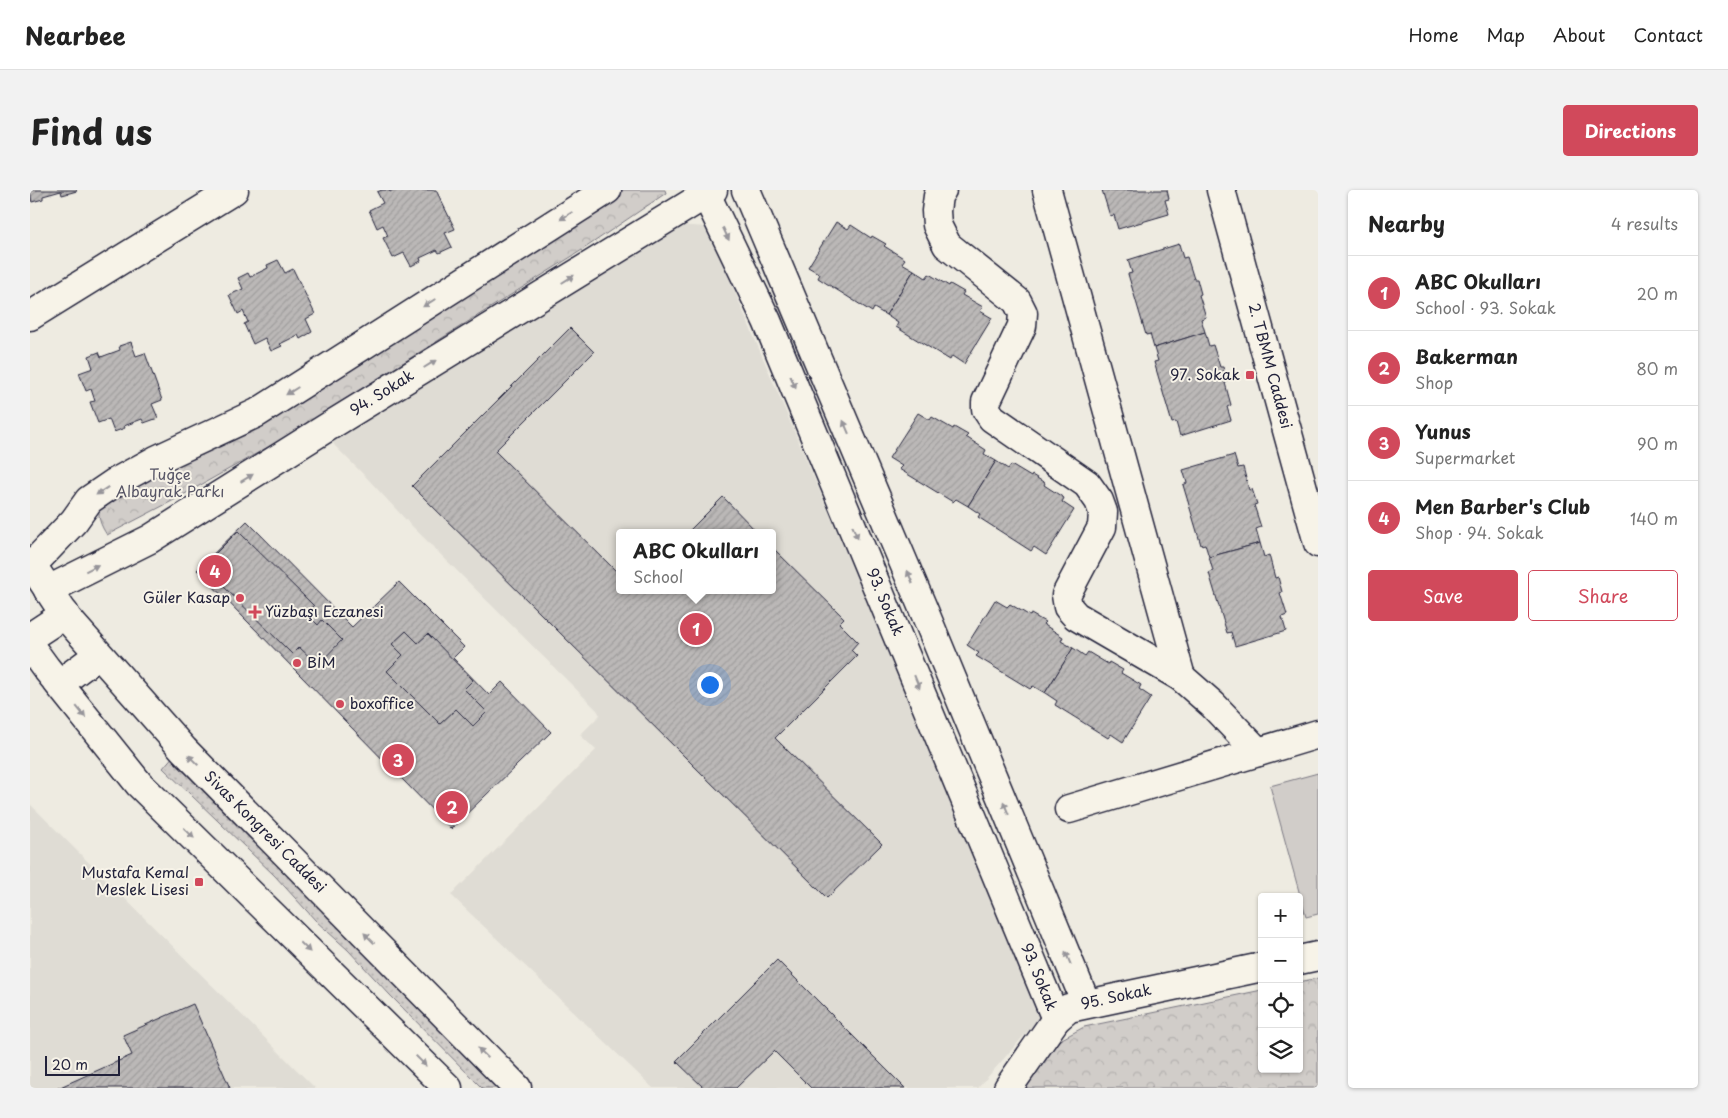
<!DOCTYPE html>
<meta charset="utf-8">
<style>
:root{--surface:#fff;--page:#f2f2f2;--text:#222;--muted:#767676;--line:#e0e0e0;--accent:#d1495b}
body{margin:0;font-family:"Playpen Sans",sans-serif;background:var(--page);color:var(--text)}
.controls{position:absolute;right:15px;bottom:15px;display:grid;overflow:hidden;border-radius:5px;box-shadow:0 1px 4px #0004}
.controls button{width:45px;height:45px;display:grid;place-items:center;padding:0;border:0;border-bottom:1px solid var(--line);background:var(--surface);color:var(--text);font:25px sans-serif}
.scale{position:absolute;left:15px;bottom:12px;width:75px;box-sizing:border-box;padding-left:5px;border:2px solid #22223b;border-top:0;font-size:14px;line-height:18px;white-space:nowrap;color:#22223b;-webkit-text-stroke:4px #f7f3e8;paint-order:stroke}
.you{position:absolute;left:679px;top:494px;width:18px;height:18px;margin:-12px;border:4px solid #fff;border-radius:50%;background:#1a73e8;box-shadow:0 0 0 8px #1a73e833}
.badge{display:grid;place-items:center;width:32px;height:32px;border-radius:50%;background:var(--accent);color:#fff;font-size:16px;font-weight:700}
.pin{position:absolute;translate:-50% -50%;border:2px solid #fff;box-shadow:0 1px 5px #0006}
.popup{position:absolute;left:586px;top:339px;width:160px;height:65px;box-sizing:border-box;display:grid;place-content:center;border-radius:5px;background:var(--surface);filter:drop-shadow(0 1px 4px #0005);font-size:16px;white-space:nowrap;color:var(--muted)}
.popup b{font-size:19px;color:var(--text)}
.popup::after{content:'';position:absolute;left:50%;top:100%;margin-left:-10px;border:10px solid transparent;border-top-color:var(--surface)}
.list{margin:0;padding:0;list-style:none}
h2{display:flex;justify-content:space-between;align-items:center;height:65px;margin:0;padding:0 20px;font-size:21px}
h2 small{font-size:16px;font-weight:400;color:var(--muted)}
.list li{display:grid;grid-template-columns:32px 1fr auto;gap:15px;align-items:center;box-sizing:border-box;height:75px;padding:0 20px;border-top:1px solid var(--line)}
.list b{display:block;font-size:19px;white-space:nowrap}
.list p{margin:0;font-size:16px;white-space:nowrap;color:var(--muted)}
.list em{font-size:16px;font-style:normal;color:var(--muted)}
.actions{display:flex;gap:10px;padding:15px 20px}
.actions a{flex:1;padding:11px 0;border:1px solid var(--accent);border-radius:5px;text-align:center;font-size:18px;color:var(--accent)}
.actions .main{background:var(--accent);color:#fff}
.icon{flex:none;width:28px;height:28px;fill:none;stroke:currentColor;stroke-width:2;stroke-linecap:round;stroke-linejoin:round}
.map{position:relative;flex:none;width:1288px;height:898px;overflow:hidden;border-radius:5px}
header{display:flex;align-items:center;gap:30px;box-sizing:border-box;height:70px;padding:0 25px;background:var(--surface);border-bottom:1px solid var(--line)}
header strong{font-size:24px}
nav{display:flex;gap:28px;margin-inline-start:auto;font-size:18px}
.intro{display:flex;align-items:center;justify-content:space-between;box-sizing:border-box;height:120px;padding:0 30px}
h1{margin:0;font-size:35px}
.button{padding:12px 22px;border-radius:5px;background:var(--accent);color:#fff;font-size:18px;font-weight:700}
main{display:flex;gap:30px;padding:0 30px}
aside{flex:1;background:var(--surface);border-radius:5px;box-shadow:0 1px 4px #0004}
.map>svg:first-child{display:block}
</style>
<header>
<strong>Nearbee</strong>
<nav><a>Home</a><a>Map</a><a>About</a><a>Contact</a></nav>
</header>
<div class="intro"><h1>Find us</h1><a class="button">Directions</a></div>
<main>
<div class="map">
<svg width="1288" height="898" viewBox="0 0 1288 898">
<defs>
<pattern id="grass-dots" width="8" height="8" patternUnits="userSpaceOnUse" patternTransform="scale(1.25)"><rect width="8" height="8" fill="#d1cdc9"/><path d="M2 2h.1M6 6h.1" fill="none" stroke="#b3b0ae" stroke-width="1.8" stroke-linecap="round"/></pattern>
<pattern id="park-crowns" width="20" height="18" patternUnits="userSpaceOnUse" patternTransform="scale(1.25)"><rect width="20" height="18" fill="#d1cdc9"/><path d="M2 6a3 3 0 1 1 6 0M12 15a3 3 0 1 1 6 0" fill="none" stroke="#b3b0ae"/></pattern>
<pattern id="building-hatch" width="6" height="6" patternUnits="userSpaceOnUse" patternTransform="scale(1.25)"><rect width="6" height="6" fill="#bbb8b7"/><path d="M-1 1l2-2M0 6l6-6M5 7l2-2" fill="none" stroke="#a09e9e"/></pattern>
</defs>
<rect width="100%" height="100%" fill="#eeebe1"/>
<filter id="ink" filterUnits="userSpaceOnUse"><feTurbulence type="fractalNoise" baseFrequency=".02" numOctaves="2"/><feDisplacementMap in="SourceGraphic" scale="10" xChannelSelector="R" yChannelSelector="G"/><feConvolveMatrix kernelMatrix="1 2 1 2 8 2 1 2 1" color-interpolation-filters="sRGB"/></filter>
<g filter="url(#ink)">
<g fill="#dfdcd4" fill-rule="evenodd">
<path d="M647,35L677,37L1013,824L948,898H623L421,705L566,560L550,545L570,525L567,520L378,332L337,288L305,256L297,244L433,171ZM590,343H742V400H590Z"/>
<path d="M0,614L5,619L285,898H0Z"/>
</g>
<path fill="url(#grass-dots)" stroke="#7a7882" d="M144,565L458,889L467,898H452L360,805L318,760L286,731L245,686L133,578Z"/>
<g fill="url(#park-crowns)" stroke="#7a7882">
<path d="M590,0H635L636,3L552,60L247,252L144,310L77,345C71,336 66,325 71,315Z"/>
<path d="M1288,788V898H994L1015,867L1030,850L1054,837L1232,800V879H1269V792Z"/>
</g>
<path fill="#d1cdc9" stroke="#7a7882" d="M1288,583V724L1276,727L1240,596Z"/>
<g fill="url(#building-hatch)" stroke="#22223b">
<path d="M0,0H46L47,1L32,5L31,1L13,6V9L2,12Z"/>
<path d="M352,0H359L360,2L363,0H406L425,39L415,43L422,57L409,63L407,60L390,68L391,71L381,76L374,63L363,68L353,48L358,46L353,35L347,38L339,20L353,13L347,2Z"/>
<path d="M1072,0H1137L1139,9L1135,10L1139,24L1088,39L1084,25L1080,26Z"/>
<path d="M806,32L818,39L821,35L841,48L842,46L856,54L854,56L875,69L872,73L884,80L856,125L844,118L842,122L788,88L790,84L778,77Z"/>
<path d="M1149,54L1153,68L1157,67L1164,89H1167L1171,104L1169,105L1176,127L1171,129L1175,142L1124,158L1120,144L1116,145L1098,84L1102,83L1098,70Z"/>
<path d="M248,70L255,83L263,79L285,124L276,129L282,142L270,149L268,145L250,154L252,156L241,161L235,148L223,154L214,134L218,132L213,121L208,124L199,105L213,99L208,88L218,83L220,87L238,78L237,75Z"/>
<path d="M884,80L896,88L899,84L919,96L920,94L934,102L932,105L953,117L950,121L962,128L934,174L922,166L920,170L866,137L868,133L856,125Z"/>
<path d="M540,138L564,162L465,261L590,385V400H742V357L814,428L809,433L828,452L821,460L827,466L745,548L852,654L797,708L382,296Z"/>
<path d="M1175,142L1179,156L1183,155L1190,177H1193L1197,192L1195,193L1201,215L1197,217L1201,230L1150,246L1146,232L1142,233L1124,172L1128,171L1124,158Z"/>
<path d="M101,152L106,166L115,163L132,210L122,214L128,228L114,233L112,229L94,236L95,238L84,242L79,229L68,233L60,212L65,211L61,199L56,201L49,183L63,178L59,166L69,162L71,167L90,160L89,156Z"/>
<path d="M888,223L900,230L902,227L923,239L924,237L938,245L936,247L956,260L954,264L966,271L938,316L926,309L923,312L869,279L872,276L859,268Z"/>
<path d="M1204,265L1208,278L1213,277L1219,300L1222,299L1227,314L1224,315L1231,337L1226,339L1230,353L1179,367L1175,354L1171,355L1153,295L1157,293L1153,280Z"/>
<path d="M966,271L978,279L981,275L1001,287L1002,285L1015,293L1014,295L1034,308L1032,312L1044,320L1016,365L1004,357L1001,361L948,327L950,324L938,316Z"/>
<path d="M693,307L728,343H657Z"/>
<path d="M217,331L322,437L369,392L434,457L423,468L459,505L472,492L521,542L421,639L167,380Z"/>
<path d="M208,341L284,416L276,423L288,435L292,430L312,450L288,475L269,457L262,464L184,387L191,380L179,370Z"/>
<path d="M1230,353L1234,367L1239,365L1245,388L1248,387L1252,402L1250,403L1257,425L1252,427L1256,441L1205,456L1201,442L1197,443L1179,383L1183,381L1179,367Z"/>
<path d="M965,410L977,417L980,414L1000,426L1001,424L1015,432L1013,434L1033,447L1031,451L1043,458L1015,503L1003,496L1000,499L946,466L949,463L937,455Z"/>
<path d="M376,441L388,453L398,444L443,490L434,499L457,522L443,536L426,519L410,534L357,481L373,465L362,454Z"/>
<path d="M1043,458L1055,466L1058,462L1078,474L1079,472L1093,480L1091,483L1111,495L1109,499L1121,507L1093,552L1081,544L1078,548L1025,515L1027,511L1015,503Z"/>
<path d="M747,770L875,898H781L744,861L706,898H674L646,871Z"/>
<path d="M163,814L200,898H28L102,865L93,845Z"/>
</g>
<g fill="none" stroke-linecap="round" stroke-linejoin="round">
<defs>
<g id="minor">
<path d="M674,0L737,131L1026,829"/>
<path d="M716,0L892,416L1056,813"/>
<path d="M912,0L908,6L906,21L907,35L917,55L987,111L993,123L992,136L956,212V219L962,228L1057,294L1069,311L1073,322L1072,337L1036,405L1038,417L1046,426L1151,487L1183,515L1228,562"/>
<path d="M1017,0L1151,487"/>
<path d="M1191,0L1288,353"/>
<path d="M0,126L204,0"/>
<path d="M2,375L44,331L59,310L84,293L126,270L227,223L577,0"/>
<path d="M18,400L120,349L301,235L683,0"/>
<path d="M1039,619L1288,544"/>
<path d="M1269,770L1288,766"/>
<path d="M978,898L1026,829L1039,818L1232,777"/>
</g>
<g id="major">
<path d="M0,372L37,428L154,560L487,898"/>
<path d="M0,447L35,424"/>
<path d="M0,456L16,478L109,594L418,898"/>
<path d="M29,494L68,465"/>
</g>
</defs>
<use href="#minor" stroke="#22223b" stroke-width="31"/>
<use href="#major" stroke="#22223b" stroke-width="31"/>
<use href="#minor" stroke="#f7f3e8" stroke-width="28"/>
<use href="#major" stroke="#f7f3e8" stroke-width="28"/>
</g>
<defs><path id="oneway-solid" d="M-6-.8H1V-3.2L6.5 0L1 3.2V.8H-6Z" transform="scale(1.25)"/></defs>
<g fill="#97959a">
<use href="#oneway-solid" transform="translate(536 26) rotate(148)"/>
<use href="#oneway-solid" transform="translate(696 44) rotate(65)"/>
<use href="#oneway-solid" transform="translate(538 89) rotate(-32)"/>
<use href="#oneway-solid" transform="translate(399 113) rotate(148)"/>
<use href="#oneway-solid" transform="translate(400 174) rotate(-32)"/>
<use href="#oneway-solid" transform="translate(763 192) rotate(67)"/>
<use href="#oneway-solid" transform="translate(262 201) rotate(148)"/>
<use href="#oneway-solid" transform="translate(816 237) rotate(-113)"/>
<use href="#oneway-solid" transform="translate(217 288) rotate(-31)"/>
<use href="#oneway-solid" transform="translate(72 301) rotate(146)"/>
<use href="#oneway-solid" transform="translate(825 342) rotate(67)"/>
<use href="#oneway-solid" transform="translate(62 378) rotate(-27)"/>
<use href="#oneway-solid" transform="translate(880 387) rotate(-113)"/>
<use href="#oneway-solid" transform="translate(887 492) rotate(68)"/>
<use href="#oneway-solid" transform="translate(51 522) rotate(51)"/>
<use href="#oneway-solid" transform="translate(163 570) rotate(-135)"/>
<use href="#oneway-solid" transform="translate(976 618) rotate(-112)"/>
<use href="#oneway-solid" transform="translate(159 643) rotate(45)"/>
<use href="#oneway-solid" transform="translate(339 748) rotate(-135)"/>
<use href="#oneway-solid" transform="translate(275 757) rotate(45)"/>
<use href="#oneway-solid" transform="translate(1038 768) rotate(-112)"/>
<use href="#oneway-solid" transform="translate(453 863) rotate(-135)"/>
<use href="#oneway-solid" transform="translate(391 871) rotate(45)"/>
</g>
</g>
<g fill="#d1495b" stroke="#f7f3e8" stroke-width="2">
<rect x="1215" y="180" width="10" height="10" rx="2.5"/>
<circle cx="210" cy="408" r="5"/>
<path d="M222.5 414.5h5v5h5v5h-5v5h-5v-5h-5v-5h5z"/>
<circle cx="267" cy="473" r="5"/>
<circle cx="310" cy="514" r="5"/>
<rect x="164" y="687" width="10" height="10" rx="2.5"/>
</g>
<g text-anchor="middle" stroke-width="4" stroke-linejoin="round" paint-order="stroke">
<g font-size="15" fill="#22223b" stroke="#f7f3e8">
<text transform="translate(1240 176) rotate(75)" y="5">2. TBMM Caddesi</text>
<text transform="translate(352 203) rotate(-32)" y="5">94. Sokak</text>
<text transform="translate(855 412) rotate(67)" y="5">93. Sokak</text>
<text transform="translate(235 642) rotate(45)" y="5">Sivas Kongresi Caddesi</text>
<text transform="translate(1009 787) rotate(68)" y="5">93. Sokak</text>
<text transform="translate(1086 807) rotate(-12)" y="5">95. Sokak</text>
</g>
<g font-size="15" fill="#22223b" stroke="#f7f3e8" text-anchor="end">
<text x="1210" y="190">97. Sokak</text>
<text x="200" y="413">Güler Kasap</text>
<text x="235" y="427" text-anchor="start">Yüzbaşı Eczanesi</text>
<text x="277" y="478" text-anchor="start">BİM</text>
<text x="320" y="519" text-anchor="start">boxoffice</text>
<text x="159" y="688">Mustafa Kemal<tspan x="159" dy="17">Meslek Lisesi</tspan></text>
</g>
<g font-size="15" fill="#575566" stroke="#f7f3e8">
<text x="140" y="290">Tuğçe<tspan x="140" dy="17">Albayrak Parkı</tspan></text>
</g>
</g>
</svg>
<div class="controls">
<button>+</button>
<button>−</button>
<button><svg class="icon" aria-label="locate" viewBox="0 0 24 24"><circle cx="12" cy="12" r="6"/><path d="M12 2v4M12 18v4M2 12h4M18 12h4"/></svg></button>
<button><svg class="icon" aria-label="layers" viewBox="0 0 24 24"><path d="M12 4l9 5-9 5-9-5zM3 14l9 5 9-5"/></svg></button>
</div>
<div class="scale">20 m</div>
<div class="you"></div>
<div class="pin badge" style="left:666px;top:439px">1</div>
<div class="popup"><b>ABC Okulları</b>School</div>
<div class="pin badge" style="left:422px;top:617px">2</div>
<div class="pin badge" style="left:368px;top:570px">3</div>
<div class="pin badge" style="left:185px;top:381px">4</div>
</div>
<aside>
<h2>Nearby<small>4 results</small></h2>
<ul class="list">
<li><span class="badge">1</span><div><b>ABC Okulları</b><p>School · 93. Sokak</p></div><em>20 m</em></li>
<li><span class="badge">2</span><div><b>Bakerman</b><p>Shop</p></div><em>80 m</em></li>
<li><span class="badge">3</span><div><b>Yunus</b><p>Supermarket</p></div><em>90 m</em></li>
<li><span class="badge">4</span><div><b>Men Barber's Club</b><p>Shop · 94. Sokak</p></div><em>140 m</em></li>
</ul>
<div class="actions"><a class="main">Save</a><a>Share</a></div>
</aside>
</main>
